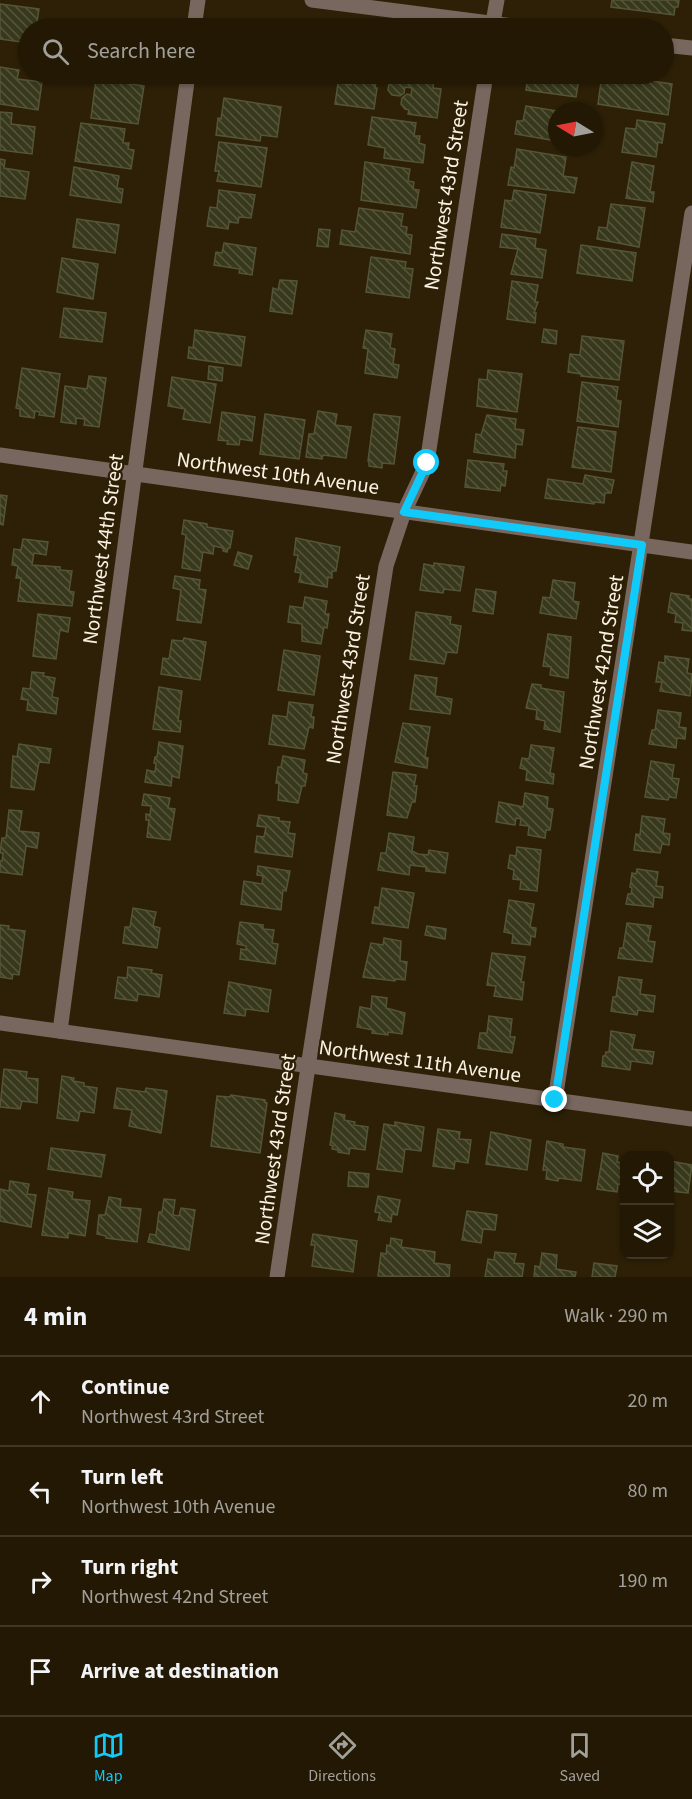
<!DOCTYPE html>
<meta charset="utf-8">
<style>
:root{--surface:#221804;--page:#2e2513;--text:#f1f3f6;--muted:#a2a09a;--line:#3f3726;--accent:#10cafa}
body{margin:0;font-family:"Source Sans 3",sans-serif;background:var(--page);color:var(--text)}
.controls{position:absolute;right:18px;bottom:18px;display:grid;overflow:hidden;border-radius:12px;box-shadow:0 2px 4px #0004}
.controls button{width:54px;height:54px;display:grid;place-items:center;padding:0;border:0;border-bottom:2px solid var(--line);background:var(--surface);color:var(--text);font:30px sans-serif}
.compass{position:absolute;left:548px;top:102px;width:54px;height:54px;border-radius:50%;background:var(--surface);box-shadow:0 2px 4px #0004;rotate:280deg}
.stop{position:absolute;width:18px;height:18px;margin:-14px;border:4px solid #10cafa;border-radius:50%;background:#fff}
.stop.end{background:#10cafa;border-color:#fff;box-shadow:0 2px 6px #0008}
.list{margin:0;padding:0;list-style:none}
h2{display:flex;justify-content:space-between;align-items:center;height:78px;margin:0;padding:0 24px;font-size:26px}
h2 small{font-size:20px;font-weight:400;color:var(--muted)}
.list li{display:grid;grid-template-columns:39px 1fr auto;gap:18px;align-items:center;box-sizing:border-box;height:90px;padding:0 24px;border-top:2px solid var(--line)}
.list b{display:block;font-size:22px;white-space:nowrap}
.list p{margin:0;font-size:20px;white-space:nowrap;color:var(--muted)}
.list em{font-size:20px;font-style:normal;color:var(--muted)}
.icon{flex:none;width:33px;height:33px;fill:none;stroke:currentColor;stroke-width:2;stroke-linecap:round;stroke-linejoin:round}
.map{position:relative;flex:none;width:692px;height:1277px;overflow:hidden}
.search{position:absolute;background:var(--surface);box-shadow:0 2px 4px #0004;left:18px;right:18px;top:18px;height:66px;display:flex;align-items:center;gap:15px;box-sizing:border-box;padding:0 21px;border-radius:33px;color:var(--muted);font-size:22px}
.sheet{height:438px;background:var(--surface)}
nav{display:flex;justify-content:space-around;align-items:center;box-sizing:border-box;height:84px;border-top:2px solid var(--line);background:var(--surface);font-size:16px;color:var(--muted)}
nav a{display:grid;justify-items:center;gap:3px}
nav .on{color:var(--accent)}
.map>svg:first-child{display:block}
</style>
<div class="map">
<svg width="692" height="1277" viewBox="0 0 692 1277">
<defs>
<pattern id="building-back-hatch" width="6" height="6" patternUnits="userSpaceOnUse" patternTransform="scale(1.5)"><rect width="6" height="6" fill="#38391c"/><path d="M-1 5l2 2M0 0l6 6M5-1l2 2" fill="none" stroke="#56563d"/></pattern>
</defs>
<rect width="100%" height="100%" fill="#2d2006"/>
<g fill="url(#building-back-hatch)" stroke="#545537" stroke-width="1.5">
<path d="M612,0H679L678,7H675L674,15L611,7Z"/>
<path d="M0,4L39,9L36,28H28V43L0,39Z"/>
<path d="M0,67L19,70L17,79L42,82L38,110L0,104Z"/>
<path d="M244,74H281L280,81L244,75Z"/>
<path d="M352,74H439L438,80L434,79L433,88L441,89L437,118L408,114L409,110L405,109L401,104L402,98L407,94L411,95L412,88L405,87L404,93L400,96L392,95L388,90L390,77L377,75L375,88H377L374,109L335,104L338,83L351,85Z"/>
<path d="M528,74H567V76L579,78L576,97L526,90Z"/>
<path d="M602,74L672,84L668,115L598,104Z"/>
<path d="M96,79L144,86L138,124L91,118Z"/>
<path d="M224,98L281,107L277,137L261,135L260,141L216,135L218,118L221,119Z"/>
<path d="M526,106L558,111L557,117L552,116L550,125L557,126V141L515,134L517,121H523Z"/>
<path d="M0,112L12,113L11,124L35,127L32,154L0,150Z"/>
<path d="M372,117L416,123L414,136H420L419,143L425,145L423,163L384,158L385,148L368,145Z"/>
<path d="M637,120L665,124L662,143L658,142L656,157L622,152L626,128L636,129Z"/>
<path d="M81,123L125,129L123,143H129L128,149L134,150L131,169L75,161Z"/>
<path d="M219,142L267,148L261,187L217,181L219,171H215Z"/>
<path d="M517,149L566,157L563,176L577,178L574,193L508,185L511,167L514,168Z"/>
<path d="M0,159L5,160L4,168L29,172L25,199L0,196Z"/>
<path d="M365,162L410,169L408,181L414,182L413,189L419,190L416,208L361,200Z"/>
<path d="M632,162L654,166L650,192H654L653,202L626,198Z"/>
<path d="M74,167L119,176L117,188L123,189L121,203L70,195Z"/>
<path d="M219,190L255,195L251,218L239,217L238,223L229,222L228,229L207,226L210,207L217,208Z"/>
<path d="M514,190L546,195L540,233L501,227L505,200L512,201Z"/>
<path d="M611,204L645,208L639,247L597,239L599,227L607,228Z"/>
<path d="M359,208L403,214L401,226L407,227L406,234L412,235L410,254L340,244L342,230L355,232Z"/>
<path d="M77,219L119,225L115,253L73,247Z"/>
<path d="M319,229L330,230L328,247L317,246Z"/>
<path d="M502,234L536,239L535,248L546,250L542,278L511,274L518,249L500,247Z"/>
<path d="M224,243L256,248L252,275L239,273L240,269L214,265L216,252L222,253Z"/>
<path d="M581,245L636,253L632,281L577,273Z"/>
<path d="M371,257L406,262L405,268L413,269L409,298L366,292Z"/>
<path d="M62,258L98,264L93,299L57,292Z"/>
<path d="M280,280L297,281L292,314L270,311L273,288L278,290Z"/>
<path d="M512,281L538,285L535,302H538L534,313H536L535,323L507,319Z"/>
<path d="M64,308L106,313L102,342L60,337Z"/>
<path d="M544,329L557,331L556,344L542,342Z"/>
<path d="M195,330L245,337L241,366L188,358L189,347L193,348Z"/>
<path d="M366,330L392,334L390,348L395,349L393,364L399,365L397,378L365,373L368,349L363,348Z"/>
<path d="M582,336L624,341L619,380L581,376V374L568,372L570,354L580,355Z"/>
<path d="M209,366L223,368L222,381L208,379Z"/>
<path d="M22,368L60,374L54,417L39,415L40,412L35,411L34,418L20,416V409L16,408Z"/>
<path d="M488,370L522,374L517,412L477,406L479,379L487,380Z"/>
<path d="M89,376L106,378L99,427L84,425L85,419L76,418V424L61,422L65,386L87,389Z"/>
<path d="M172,377L216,384L210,423L183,419L185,409L168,406Z"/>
<path d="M582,382L618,387L616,400L621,401L618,427L577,421Z"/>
<path d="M318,411L337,414L335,425L351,427L346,458L323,455L322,459L306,457L309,434H314Z"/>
<path d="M222,412L255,417L252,441L240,439L239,445L227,444L228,441L218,440Z"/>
<path d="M265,414L305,420L299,459L260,454Z"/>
<path d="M374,414L400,417L394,464L382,463V468L369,466V461H368Z"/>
<path d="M487,415L516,419L515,429L524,430L522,445L516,444L515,458L474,452L476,434L481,435Z"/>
<path d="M578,427L616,432L611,472L572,467Z"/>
<path d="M468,460L504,464L503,471H507L505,486L501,485L500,491L465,487Z"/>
<path d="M585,475L614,480L611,493H605L604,503L594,502V504L545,498L548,479L583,484Z"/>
<path d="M0,495L7,496L3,525L0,524Z"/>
<path d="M184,520L207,524V527L233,531L230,548H228L227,552L223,551V548L214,546L213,554L203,552L200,571L182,568L186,535L182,534Z"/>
<path d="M296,538L340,547L336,571H332V578L328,577L327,587L299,582L301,573L295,572L298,555H294Z"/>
<path d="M23,539L48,542L46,555L34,553L32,565L60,567V570L72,571L69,591L74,592L72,606L18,601L21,578H16L18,566L12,565L14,549L21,550Z"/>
<path d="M238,552L252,556L248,569L234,565Z"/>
<path d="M434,563L464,567L460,591L444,589L443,593L420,590L424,564L434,566Z"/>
<path d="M175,576L200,580L199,589L206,590L201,623L177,620L181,590L173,588Z"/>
<path d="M553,580L575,583L573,601L579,602L576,619L540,613L543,597L550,598Z"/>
<path d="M476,589L496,592L493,614L473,611Z"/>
<path d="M671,593L689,596V599H692V631L682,630L683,623L675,622L676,614L668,612Z"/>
<path d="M305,597L327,601L325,614H329L327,628L324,627L321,644L302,641V624L288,622L290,606L303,608Z"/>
<path d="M416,612L451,617L450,624L461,626L457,653L447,652L444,664L410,659Z"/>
<path d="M38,614L70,618L68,632L60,630L56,659L33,656Z"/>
<path d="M548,634L571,637L568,678L550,675L551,667L543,666Z"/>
<path d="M184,638L206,642L200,680L161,674L163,658L169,659L172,640L183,641Z"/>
<path d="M284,650L320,656L314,695L278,690Z"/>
<path d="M665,656L689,659L687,673L692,674L690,696L660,691L662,682H656L659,662L665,663Z"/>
<path d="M32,672L44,673L43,676L55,678L52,697L58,698L56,714L27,710L28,700L21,699L23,688L30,689Z"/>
<path d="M415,675L437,678L435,696L452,699L450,714L410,709Z"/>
<path d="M532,684L541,685V688L564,692L560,732L544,729L545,721L536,719L537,710L526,708Z"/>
<path d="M159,687L182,691L178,721H181L180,732L153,729Z"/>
<path d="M289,702L313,705L311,717H314L313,728L309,727L304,749L269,744L273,715L287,717Z"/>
<path d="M658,710L681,713L679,727L686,728L685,739L677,738L676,748L649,744L652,730H655Z"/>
<path d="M403,723L430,727L425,757L428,758L427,768L395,762Z"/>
<path d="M159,742L183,746L179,778L172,776L171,786L145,782L147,770L155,772L156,763H154L155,757H157Z"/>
<path d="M19,744L51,749L49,763L39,762L34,790L11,787L13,756L17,757Z"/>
<path d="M531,745L554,748L550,773L554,774L553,784L526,780L527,770L520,768L522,758L529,759Z"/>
<path d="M283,756L305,760L303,773L307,774L305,786H302L298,803L278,800L279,783H276L278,767H281Z"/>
<path d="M651,761L674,765L672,778L679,779L676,798L669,797L668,800L645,797Z"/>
<path d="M393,772L416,775L414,786H417L415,802H412L407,818L387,815Z"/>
<path d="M525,793L548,797L547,808L553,809L550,830H546L545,838L528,835L529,826L520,825L521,819L516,818L515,825L496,822L499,802L523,807Z"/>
<path d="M144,794L170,798L168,808L175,809L170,840L147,837L149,820H146V814L150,815L151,806L142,805Z"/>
<path d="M9,810L22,811L19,831L39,833L37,848L26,846L22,875L0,872V861H2L3,853H0L2,838H6Z"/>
<path d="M259,815L279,818V821L290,822L288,833L295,834L292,857L255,852L257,836L264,837L266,827L257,826Z"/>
<path d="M642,816L665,819L663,833L670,834L669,845L662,844L660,853L634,850L636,834L640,835Z"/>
<path d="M389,833L414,837L412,851L418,854L428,855L429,850L448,853L445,873L426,871V867L410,865L409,875L378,870L381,853H386Z"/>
<path d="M517,847L541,850L537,891L520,889L521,880L513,879L514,870L508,868L510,855L516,856Z"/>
<path d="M258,866L290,871L286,891L283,890L281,910L241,904L244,881L262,884L263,876L257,875Z"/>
<path d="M637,869L658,872L656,886L663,887L662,898L654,897L653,907L626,904L628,894H631L632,888L630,887L632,873L636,874Z"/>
<path d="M382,888L414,893L408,928L372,923L375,907L379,908Z"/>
<path d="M509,900L534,904L530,927L536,928L535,937L531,936L530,945L512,943L513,934L504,932Z"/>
<path d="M133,908L156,912L153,926L160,928L157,948L123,943L125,927H130Z"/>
<path d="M240,922L263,925V929L274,930L272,943L278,944L275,964L240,959L241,949L246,950V946L237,944Z"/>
<path d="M627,923L651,926L648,941L655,942L652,962L618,958L620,948H623Z"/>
<path d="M0,925L9,926L8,929L25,931L19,975L13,974L12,979L0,977Z"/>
<path d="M427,926L446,929L445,939L425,935Z"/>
<path d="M384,938L401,941L400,961L407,962L405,980L396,979L395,981L363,977L371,943L383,945Z"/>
<path d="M492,953L525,957L521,982H524L522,1000L494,996L496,986L487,985Z"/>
<path d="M128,967L152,970L151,973L162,975L159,997L138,994L137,1001L115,998L118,977L127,978Z"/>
<path d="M619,977L642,980L640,994L655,996L653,1012L638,1010L637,1015L611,1011L613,997H616Z"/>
<path d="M229,982L271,990L268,1012L246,1009L245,1016L224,1013Z"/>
<path d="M372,996L387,998L386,1008L405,1013L402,1034L388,1032V1035L372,1033L373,1030L357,1027L360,1007L371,1009Z"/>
<path d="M489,1016L512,1019L510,1037H515L512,1053L478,1048L480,1033H487Z"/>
<path d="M611,1031L635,1035L632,1049L654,1052L652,1064L631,1061L630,1070L602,1066L603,1056H605L606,1052H609Z"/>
<path d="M4,1069L27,1072L26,1078L38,1079L37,1103L22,1101L20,1109L0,1107Z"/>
<path d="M62,1076L74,1078L73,1081L84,1083V1086L97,1088L94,1113L80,1111L78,1121L57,1118Z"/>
<path d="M117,1088L145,1092L146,1088L167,1091L161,1133L129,1126L132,1110L114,1108Z"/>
<path d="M231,1095L265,1100V1102L267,1103L260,1153L211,1146L217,1096L230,1097Z"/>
<path d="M335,1113L345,1115L344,1120L355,1122L354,1125L368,1127L365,1150L350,1148L349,1154L338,1152V1150L332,1149L333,1146L330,1145Z"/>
<path d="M395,1122L424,1127L421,1151L405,1149L402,1172L377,1169L384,1124L395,1126Z"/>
<path d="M438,1129L460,1132L459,1139L471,1140L468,1163L455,1161L454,1169L433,1166Z"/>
<path d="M491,1132L531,1140L527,1170L486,1164Z"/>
<path d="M547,1141L563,1144V1147L585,1150L581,1181L559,1178L558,1181L546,1179L547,1170H543Z"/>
<path d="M51,1148L105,1155L101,1177L48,1169Z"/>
<path d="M603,1153L618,1156L617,1162L624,1163V1185L618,1184L617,1192L597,1189Z"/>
<path d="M670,1161L692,1165L688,1193L670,1191Z"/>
<path d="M349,1172L369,1174L368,1187L348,1186Z"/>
<path d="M10,1181L29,1184L27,1194L36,1195L31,1227L0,1221V1189L9,1191Z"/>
<path d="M49,1188L73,1192L72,1199L90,1201L85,1236L68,1233V1238L42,1235Z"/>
<path d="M378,1196L400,1200L397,1215L392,1214L391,1222L378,1220L380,1213L375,1212Z"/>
<path d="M109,1197L121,1199L120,1207L141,1209L137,1242L106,1238V1236L97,1234L99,1215H105Z"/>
<path d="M164,1199L175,1200L173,1215L179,1216L181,1208L195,1210L189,1250L148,1242L150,1234L156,1235L159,1212H162Z"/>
<path d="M467,1211L497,1215L495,1230L483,1229L481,1243L462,1240Z"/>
<path d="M313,1234L357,1241L353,1272L312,1266L315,1245H311Z"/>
<path d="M391,1238L402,1240L401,1247L435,1252L434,1263L450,1265L449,1277L378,1276L381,1253L386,1254L387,1245L390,1246Z"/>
<path d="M495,1252L516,1254L514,1263L524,1264L522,1277H485L488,1259L494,1260Z"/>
<path d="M542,1253L557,1255L556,1269L576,1272L575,1277H534L535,1266L540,1267Z"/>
<path d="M594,1263L617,1266L615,1277H592Z"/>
</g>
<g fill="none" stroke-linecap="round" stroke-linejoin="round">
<g stroke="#77675e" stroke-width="15">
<path d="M312,0L529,28"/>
<path d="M194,28L198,0"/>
<path d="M492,28L497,0"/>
<path d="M664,45L692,48"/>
<path d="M0,1023L692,1119"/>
<path d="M60,1031L188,74"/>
<path d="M555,1100L692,213"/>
<path d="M277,1277L308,1067L386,566L404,512L427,463L486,74"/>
</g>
<path stroke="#77675e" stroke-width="15" d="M0,455L692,552"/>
</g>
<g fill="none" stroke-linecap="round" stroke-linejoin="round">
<path stroke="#10cafa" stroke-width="8" d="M427,463L404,512L642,545L555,1100"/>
</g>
<g text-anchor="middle" stroke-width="4.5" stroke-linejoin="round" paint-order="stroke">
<g font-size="21" fill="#fbf2e3" stroke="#2d2006">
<text transform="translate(446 195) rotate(-81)" y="7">Northwest 43rd Street</text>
<text transform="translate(278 473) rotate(8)" y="7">Northwest 10th Avenue</text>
<text transform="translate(103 549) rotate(-82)" y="7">Northwest 44th Street</text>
<text transform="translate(348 669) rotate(-81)" y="7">Northwest 43rd Street</text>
<text transform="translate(601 672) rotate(-81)" y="7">Northwest 42nd Street</text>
<text transform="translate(420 1061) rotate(8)" y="7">Northwest 11th Avenue</text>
<text transform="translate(275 1149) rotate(-82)" y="7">Northwest 43rd Street</text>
</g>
</g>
</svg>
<div class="controls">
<button><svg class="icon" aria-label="locate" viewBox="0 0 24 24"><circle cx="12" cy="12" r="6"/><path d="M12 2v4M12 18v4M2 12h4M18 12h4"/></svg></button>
<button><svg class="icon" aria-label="layers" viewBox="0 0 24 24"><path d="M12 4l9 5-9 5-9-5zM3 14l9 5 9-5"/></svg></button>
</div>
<svg class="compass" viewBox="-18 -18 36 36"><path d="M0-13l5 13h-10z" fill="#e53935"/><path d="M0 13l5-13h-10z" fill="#a2a09a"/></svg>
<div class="stop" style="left:427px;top:463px"></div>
<div class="stop end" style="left:555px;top:1100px"></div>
<div class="search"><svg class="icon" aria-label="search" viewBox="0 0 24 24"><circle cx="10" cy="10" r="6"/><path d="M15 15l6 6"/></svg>Search here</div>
</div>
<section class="sheet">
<h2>4 min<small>Walk · 290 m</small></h2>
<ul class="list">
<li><svg class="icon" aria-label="ahead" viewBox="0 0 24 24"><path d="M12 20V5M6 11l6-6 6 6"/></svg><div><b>Continue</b><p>Northwest 43rd Street</p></div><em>20 m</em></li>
<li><svg class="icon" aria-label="left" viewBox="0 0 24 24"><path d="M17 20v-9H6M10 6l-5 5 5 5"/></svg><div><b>Turn left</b><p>Northwest 10th Avenue</p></div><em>80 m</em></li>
<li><svg class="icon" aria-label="right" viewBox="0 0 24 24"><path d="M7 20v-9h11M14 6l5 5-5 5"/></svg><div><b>Turn right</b><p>Northwest 42nd Street</p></div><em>190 m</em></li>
<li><svg class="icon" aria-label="arrive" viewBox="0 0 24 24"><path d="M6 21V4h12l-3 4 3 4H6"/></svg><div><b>Arrive at destination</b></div></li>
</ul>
</section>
<nav>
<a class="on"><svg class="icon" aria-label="map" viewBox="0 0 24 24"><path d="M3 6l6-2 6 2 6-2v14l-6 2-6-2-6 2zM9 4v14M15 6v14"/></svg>Map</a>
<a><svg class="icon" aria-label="directions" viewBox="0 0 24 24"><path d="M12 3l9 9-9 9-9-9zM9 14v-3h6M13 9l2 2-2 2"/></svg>Directions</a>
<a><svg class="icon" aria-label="saved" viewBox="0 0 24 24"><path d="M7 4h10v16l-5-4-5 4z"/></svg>Saved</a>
</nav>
